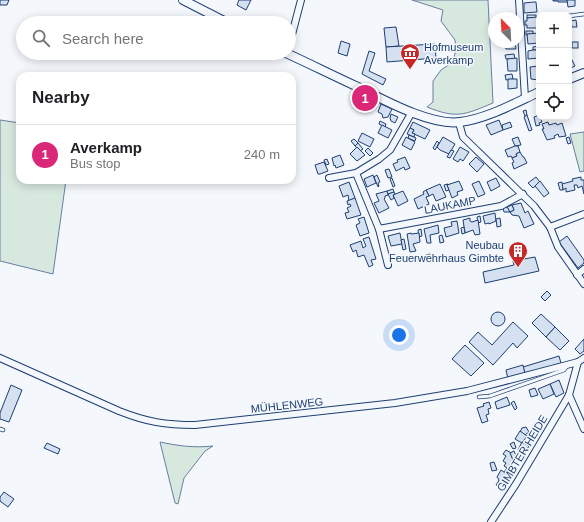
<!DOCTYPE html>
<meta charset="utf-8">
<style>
:root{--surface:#fff;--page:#f6f6f6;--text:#202124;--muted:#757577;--line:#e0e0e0;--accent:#db2777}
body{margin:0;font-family:Helvetica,sans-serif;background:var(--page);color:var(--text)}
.controls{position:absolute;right:12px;top:12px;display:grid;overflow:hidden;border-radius:8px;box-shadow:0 2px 10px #0003}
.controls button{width:36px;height:36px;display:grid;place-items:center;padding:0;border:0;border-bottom:1px solid var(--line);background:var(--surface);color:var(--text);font:20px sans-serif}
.compass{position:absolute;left:488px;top:12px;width:36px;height:36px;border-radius:50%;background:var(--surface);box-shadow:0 2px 10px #0003;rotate:336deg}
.you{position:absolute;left:399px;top:335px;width:14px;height:14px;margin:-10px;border:3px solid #fff;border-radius:50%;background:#1a73e8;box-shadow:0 0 0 6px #1a73e833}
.badge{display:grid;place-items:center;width:26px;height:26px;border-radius:50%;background:var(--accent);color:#fff;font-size:13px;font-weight:700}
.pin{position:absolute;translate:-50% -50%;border:2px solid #fff;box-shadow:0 1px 4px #0006}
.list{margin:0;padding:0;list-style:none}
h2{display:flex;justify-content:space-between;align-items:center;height:52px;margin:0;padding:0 16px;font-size:17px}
h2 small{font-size:13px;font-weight:400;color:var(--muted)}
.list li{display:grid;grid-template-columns:26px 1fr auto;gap:12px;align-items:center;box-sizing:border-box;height:60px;padding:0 16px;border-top:1px solid var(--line)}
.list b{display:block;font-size:15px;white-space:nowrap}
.list p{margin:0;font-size:13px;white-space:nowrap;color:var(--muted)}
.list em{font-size:13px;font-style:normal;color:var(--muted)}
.icon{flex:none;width:22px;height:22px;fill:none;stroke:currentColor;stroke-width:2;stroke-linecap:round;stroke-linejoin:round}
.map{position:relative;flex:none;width:584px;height:522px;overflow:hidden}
.search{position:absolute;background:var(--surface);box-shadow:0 2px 10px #0003;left:16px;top:16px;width:280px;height:44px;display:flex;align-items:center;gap:10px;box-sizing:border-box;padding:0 14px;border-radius:22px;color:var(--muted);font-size:15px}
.panel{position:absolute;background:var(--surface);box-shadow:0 2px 10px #0003;left:16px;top:72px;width:280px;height:112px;border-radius:12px}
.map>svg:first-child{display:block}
</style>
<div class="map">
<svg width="584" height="522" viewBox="0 0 584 522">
<rect width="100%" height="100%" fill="#f4f7fb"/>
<g fill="#d7e8df" stroke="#687fa3">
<path d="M412,0H488L493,103C464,115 457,119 427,107L433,102V81L441,70L453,62L456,49L455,40L441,21L443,10Z"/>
<path d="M0,120L20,123V180H66L53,274L0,261Z"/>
<path d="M584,132V171L580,172L570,134Z"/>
<path d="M160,442C179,446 194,448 213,446L205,451L184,478L178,504L175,503Z"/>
</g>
<g fill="#d5e0f0" stroke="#1d3f73">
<path d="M0,0H9L7,5H0Z"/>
<path d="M239,0H251L246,10L237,5Z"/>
<path d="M553,0H567L568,2H558V1H553Z"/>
<path d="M567,0H575V6L568,7Z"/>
<path d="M534,2H536L537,12L524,13V3Z"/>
<rect x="527" y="15" width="9" height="3"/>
<path d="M538,17L539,22L537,23V28H527V25H525V21H527V18Z"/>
<path d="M576,20L577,27H572L571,21Z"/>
<path d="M396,27L399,46L386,47L384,28Z"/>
<path d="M526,31H533V34L526,35Z"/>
<path d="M539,33V43L528,44L527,34Z"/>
<path d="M341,41L350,44L347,56L338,53Z"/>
<path d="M503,42H515L516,49H506Z"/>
<rect x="572" y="42" width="6" height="6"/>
<path d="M435,44L436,58L387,62L386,47Z"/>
<path d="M539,46V50H533V47Z"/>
<path d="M533,50H538L539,58L528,59V51Z"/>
<path d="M369,51L375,53L369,71L386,79L383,85L362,74Z"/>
<path d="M514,54L515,59H506L505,55Z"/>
<path d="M517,58V71H508L507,59Z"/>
<path d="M571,58L575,66L569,69V60Z"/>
<path d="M538,66L539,68V80L531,79L530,67Z"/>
<path d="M512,74L513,79L506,80L505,75Z"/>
<path d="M508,79H517V88L508,89Z"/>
<path d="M381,104L392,109L388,117L383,118L382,114L378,112Z"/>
<path d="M526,110L527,115L525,116L523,111Z"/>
<path d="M391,114L398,117L395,123L391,121L390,118Z"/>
<path d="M527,115L532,130L529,131L524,117Z"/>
<path d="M539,115L542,122L539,123L540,125L536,126L534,117Z"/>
<path d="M499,120L503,130L491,135L486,125Z"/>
<path d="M380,121L386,124L385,127L379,124Z"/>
<path d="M413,122L430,130L425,139L412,133L414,130L410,128Z"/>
<path d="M510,122L512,127L503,130L502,125Z"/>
<path d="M548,122L549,125L556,123L557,125L562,123L566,136L559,137L558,134L554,136L555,138L547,140L542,129H544L542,124Z"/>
<path d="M382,125L392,130L388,138L378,133Z"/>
<path d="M410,128L414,130L412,133L415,134L414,137L407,134Z"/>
<path d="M362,133L374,139L370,147L358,141Z"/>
<path d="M409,135L416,138L415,141L408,138Z"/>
<path d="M406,137L415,142L411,150L402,145Z"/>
<path d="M443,137L455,144L449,154L440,150L437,147Z"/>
<path d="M518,137L521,145L515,146L512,139Z"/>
<path d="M569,137L571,143L568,144L566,138Z"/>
<path d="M354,139L358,143L355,146L351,141Z"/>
<path d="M437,141L439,143L435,150L433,148Z"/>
<path d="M358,143L363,149L360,151L355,146Z"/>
<path d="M515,146H518L520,152L516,154L517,156L512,158L511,156L508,157L505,150Z"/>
<path d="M357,147L365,155L357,161L350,154Z"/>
<path d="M460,147L469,152L463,161L460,159L458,162L453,159Z"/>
<path d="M368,148L373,153L370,156L365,151Z"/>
<path d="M451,150L454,151L450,158L447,157Z"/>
<path d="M520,152L523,157H524L527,163L514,169L512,163L514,162L512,158L517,156L516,154Z"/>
<path d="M340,155L344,165L336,168L335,165L334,166L332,158Z"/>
<path d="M405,157L410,168L405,170L404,167L396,171L393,164L398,162L397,160Z"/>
<path d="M476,157L484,164L477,172L469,164Z"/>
<path d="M327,159L329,164L326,165L324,160Z"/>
<path d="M324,162L328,171L320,174H318L315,165Z"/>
<path d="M389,169L392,177L388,178L385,170Z"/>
<path d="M373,175L376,183L367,187L364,179Z"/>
<path d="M377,175L380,182L378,183L379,186L378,187L374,177Z"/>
<path d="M536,177L540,182L533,188L528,183Z"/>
<path d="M581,177V180H584V194L582,186L578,188L577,185H574L575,190L566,192V188L563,190L562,184L573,181L572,179Z"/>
<path d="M392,178L395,186L393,187L390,179Z"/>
<path d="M496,178L500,186L491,191L487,182Z"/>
<path d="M459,181L463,190L457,192L458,195L452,198L447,185Z"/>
<path d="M479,181L485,194L478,197L472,184Z"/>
<path d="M540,181L549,193L544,197L535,186Z"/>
<path d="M349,182L355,198L349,201L348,195L343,197L339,186Z"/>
<path d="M562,182L563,190H560L558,183Z"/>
<path d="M440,184L446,197L436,201L433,194L429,196L426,190Z"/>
<path d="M448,184L447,185L449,190L446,191L444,185Z"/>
<path d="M393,189L394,192L388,194L387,191Z"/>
<path d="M426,190L429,196L426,197L429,204L418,209L414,199L424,194L423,192Z"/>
<path d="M387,191L388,195L385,196V198L384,199L389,208L379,213L374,203L379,201L376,194Z"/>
<path d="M403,191L408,201L398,206L393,195Z"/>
<path d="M394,192L395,194L393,195L394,198L391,200L388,194Z"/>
<path d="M355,198L361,215L347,219L345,213L349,212L347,208L351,206L350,204L348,205L347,201Z"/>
<path d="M521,203L525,213L528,211L534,224L524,228L519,216L512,215L510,212L514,210L512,205Z"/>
<path d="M512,205L514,210L510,212L507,207Z"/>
<path d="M507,207L510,212H504L503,208H501Z"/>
<path d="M495,213L496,221L489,224V223L485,224L483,216Z"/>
<path d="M480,216L481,222L478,223L477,217Z"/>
<path d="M364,217L369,233L360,236L356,225L360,223L358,219Z"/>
<path d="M470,218V221L472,222L478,220L480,234L475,235L473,230L465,233L463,220Z"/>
<path d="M500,218L501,226L497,227L496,219Z"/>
<path d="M457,221L459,233L446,237L444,228L452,226L451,222Z"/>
<path d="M438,225L439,233L430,235L431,243H427L424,229Z"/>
<path d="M464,227L465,233L462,234L461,228Z"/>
<path d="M421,229L422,236L419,237L418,230Z"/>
<path d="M400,233L402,244L391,246L388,236Z"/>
<path d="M411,233V234L419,233L420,242L413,244L416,251L410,252L407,234Z"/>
<path d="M442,235L444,242L440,243L439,236Z"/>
<path d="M567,236L584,260V263L578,268L559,242Z"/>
<path d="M369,237L376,259L371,260L373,265L369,267L364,255L358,257L356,250L353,252L350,245L361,241L363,248L366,246L363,239Z"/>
<path d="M404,239L406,249L403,250L401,240Z"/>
<path d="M430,254L431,259L427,260L426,255Z"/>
<path d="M535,257L539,271L485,283L483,272L514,265L513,261Z"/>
<path d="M547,291L551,295L545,301L541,297Z"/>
<circle cx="498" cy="319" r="7"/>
<path d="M541,314L555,327L546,337L532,323Z"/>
<path d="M513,322L528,336L517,348L513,343L493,365L469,342L478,332L492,345Z"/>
<path d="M555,327L569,341L560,350L546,337Z"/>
<path d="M584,339V351L580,354L575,349Z"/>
<path d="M465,345L484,363L471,376L452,359Z"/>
<path d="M559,356L561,363L525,374L523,367Z"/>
<path d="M523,365L525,374L508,379L506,370Z"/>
<path d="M559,380L564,393L556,397L550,384Z"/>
<path d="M550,384L554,394L543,399L538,389Z"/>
<path d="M11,385L22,390L9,422L0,419V413Z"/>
<path d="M535,388L538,395L531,397L529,390Z"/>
<path d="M507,397L510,405L497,409L495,402Z"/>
<path d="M514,401L517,408L515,410L511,403Z"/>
<path d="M489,402L491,408L488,409L489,414L486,415L488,421L482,423L477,408L484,406L483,404Z"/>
<path d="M526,427L529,432L525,435L520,432L522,428Z"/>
<path d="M520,431L527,436L522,443L515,439Z"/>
<path d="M514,442L516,448L513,449L510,444Z"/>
<path d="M522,442L529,446L525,453L518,450Z"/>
<path d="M47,443L60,449L58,454L44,448Z"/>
<path d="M506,450L511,453L513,460L510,465L516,468L511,477L504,472L507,468L504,466L506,463L503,461L506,456L503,454Z"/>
<path d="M514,451L517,458L513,460L510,453Z"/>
<path d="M494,462L497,470L492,471L490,463Z"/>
<path d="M501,470L511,477L506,485L505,484L504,486L498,482L499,480L497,477Z"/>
<path d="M498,482L504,486L502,489L496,485Z"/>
<path d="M4,492L14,499L8,507L0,501V497Z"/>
</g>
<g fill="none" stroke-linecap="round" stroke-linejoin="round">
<defs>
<g id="lane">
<path d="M569,16L584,14"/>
<path d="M479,397L490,396L564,370L567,366"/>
<path d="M0,429L3,430"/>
</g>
<g id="street">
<path d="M519,0L525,98"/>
<path d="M289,46L301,0"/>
<path d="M412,112L390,150L379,159L356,173L379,229L501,206L523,194"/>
<path d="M459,123L463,137L534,206L550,227L558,247L584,284"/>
<path d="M329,178L356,173"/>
<path d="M550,227L584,214"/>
<path d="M379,229L388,265"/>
<path d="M577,275L584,269"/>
<path d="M0,358L119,411C147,422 165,425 195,425L395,403L467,391L578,362L584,358"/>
<path d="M569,395L584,429"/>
<path d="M491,522L516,484L569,395L578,362"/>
</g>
<g id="secondary">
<path d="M183,0L228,23"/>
<path d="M286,53C310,64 334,76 358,87C384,100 431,126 460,122C486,119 515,103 539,92"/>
<path d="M569,79L584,73"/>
</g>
</defs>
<use href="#lane" stroke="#1d3f73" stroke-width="4.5"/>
<use href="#street" stroke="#1d3f73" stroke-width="8"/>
<use href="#secondary" stroke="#1d3f73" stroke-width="10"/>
<use href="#lane" stroke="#f4f7fb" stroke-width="3"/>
<use href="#street" stroke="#f4f7fb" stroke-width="6"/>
<use href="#secondary" stroke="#f4f7fb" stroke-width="8"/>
</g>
<defs>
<symbol id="museum-pin" viewBox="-11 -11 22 30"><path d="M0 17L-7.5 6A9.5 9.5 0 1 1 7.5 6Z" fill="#c62828" stroke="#f4f7fb"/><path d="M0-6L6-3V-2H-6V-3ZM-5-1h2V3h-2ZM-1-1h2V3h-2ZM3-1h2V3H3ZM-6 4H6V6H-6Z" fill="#fff"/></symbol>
<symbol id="building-pin" viewBox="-11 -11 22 30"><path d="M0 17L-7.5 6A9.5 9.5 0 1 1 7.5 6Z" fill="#c62828" stroke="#f4f7fb"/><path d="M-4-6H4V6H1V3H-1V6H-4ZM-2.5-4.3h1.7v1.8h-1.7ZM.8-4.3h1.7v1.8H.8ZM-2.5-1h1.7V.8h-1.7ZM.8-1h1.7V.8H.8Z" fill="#fff"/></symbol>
</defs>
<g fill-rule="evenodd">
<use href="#museum-pin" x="399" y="42" width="22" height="30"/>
<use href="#building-pin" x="507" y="240" width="22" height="30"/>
</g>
<g text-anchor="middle" stroke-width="3" stroke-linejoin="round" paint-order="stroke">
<g font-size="11" fill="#1d3f73" stroke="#f4f7fb" text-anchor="start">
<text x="424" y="51">Hofmuseum<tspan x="424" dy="13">Averkamp</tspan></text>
<text x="504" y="249" text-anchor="end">Neubau<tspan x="504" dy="13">Feuerwehrhaus Gimbte</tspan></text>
</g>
<g font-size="11" fill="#1d3f73" stroke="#f4f7fb">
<text transform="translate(450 205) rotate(-11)" y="4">LAUKAMP</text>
<text transform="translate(287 405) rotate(-6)" y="4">MÜHLENWEG</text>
<text transform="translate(522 453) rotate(-59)" y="4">GIMBTER HEIDE</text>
</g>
</g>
</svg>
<div class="controls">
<button>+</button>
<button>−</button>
<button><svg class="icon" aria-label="locate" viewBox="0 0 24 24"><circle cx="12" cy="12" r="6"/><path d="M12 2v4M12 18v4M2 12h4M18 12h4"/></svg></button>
</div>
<svg class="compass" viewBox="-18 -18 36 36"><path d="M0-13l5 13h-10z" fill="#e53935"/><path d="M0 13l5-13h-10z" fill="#757577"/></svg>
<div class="you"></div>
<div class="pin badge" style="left:365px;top:98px">1</div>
<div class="search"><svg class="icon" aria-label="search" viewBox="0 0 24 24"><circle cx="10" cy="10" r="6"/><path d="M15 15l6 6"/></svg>Search here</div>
<section class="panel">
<h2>Nearby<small></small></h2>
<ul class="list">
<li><span class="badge">1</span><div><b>Averkamp</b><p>Bus stop</p></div><em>240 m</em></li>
</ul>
</section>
</div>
